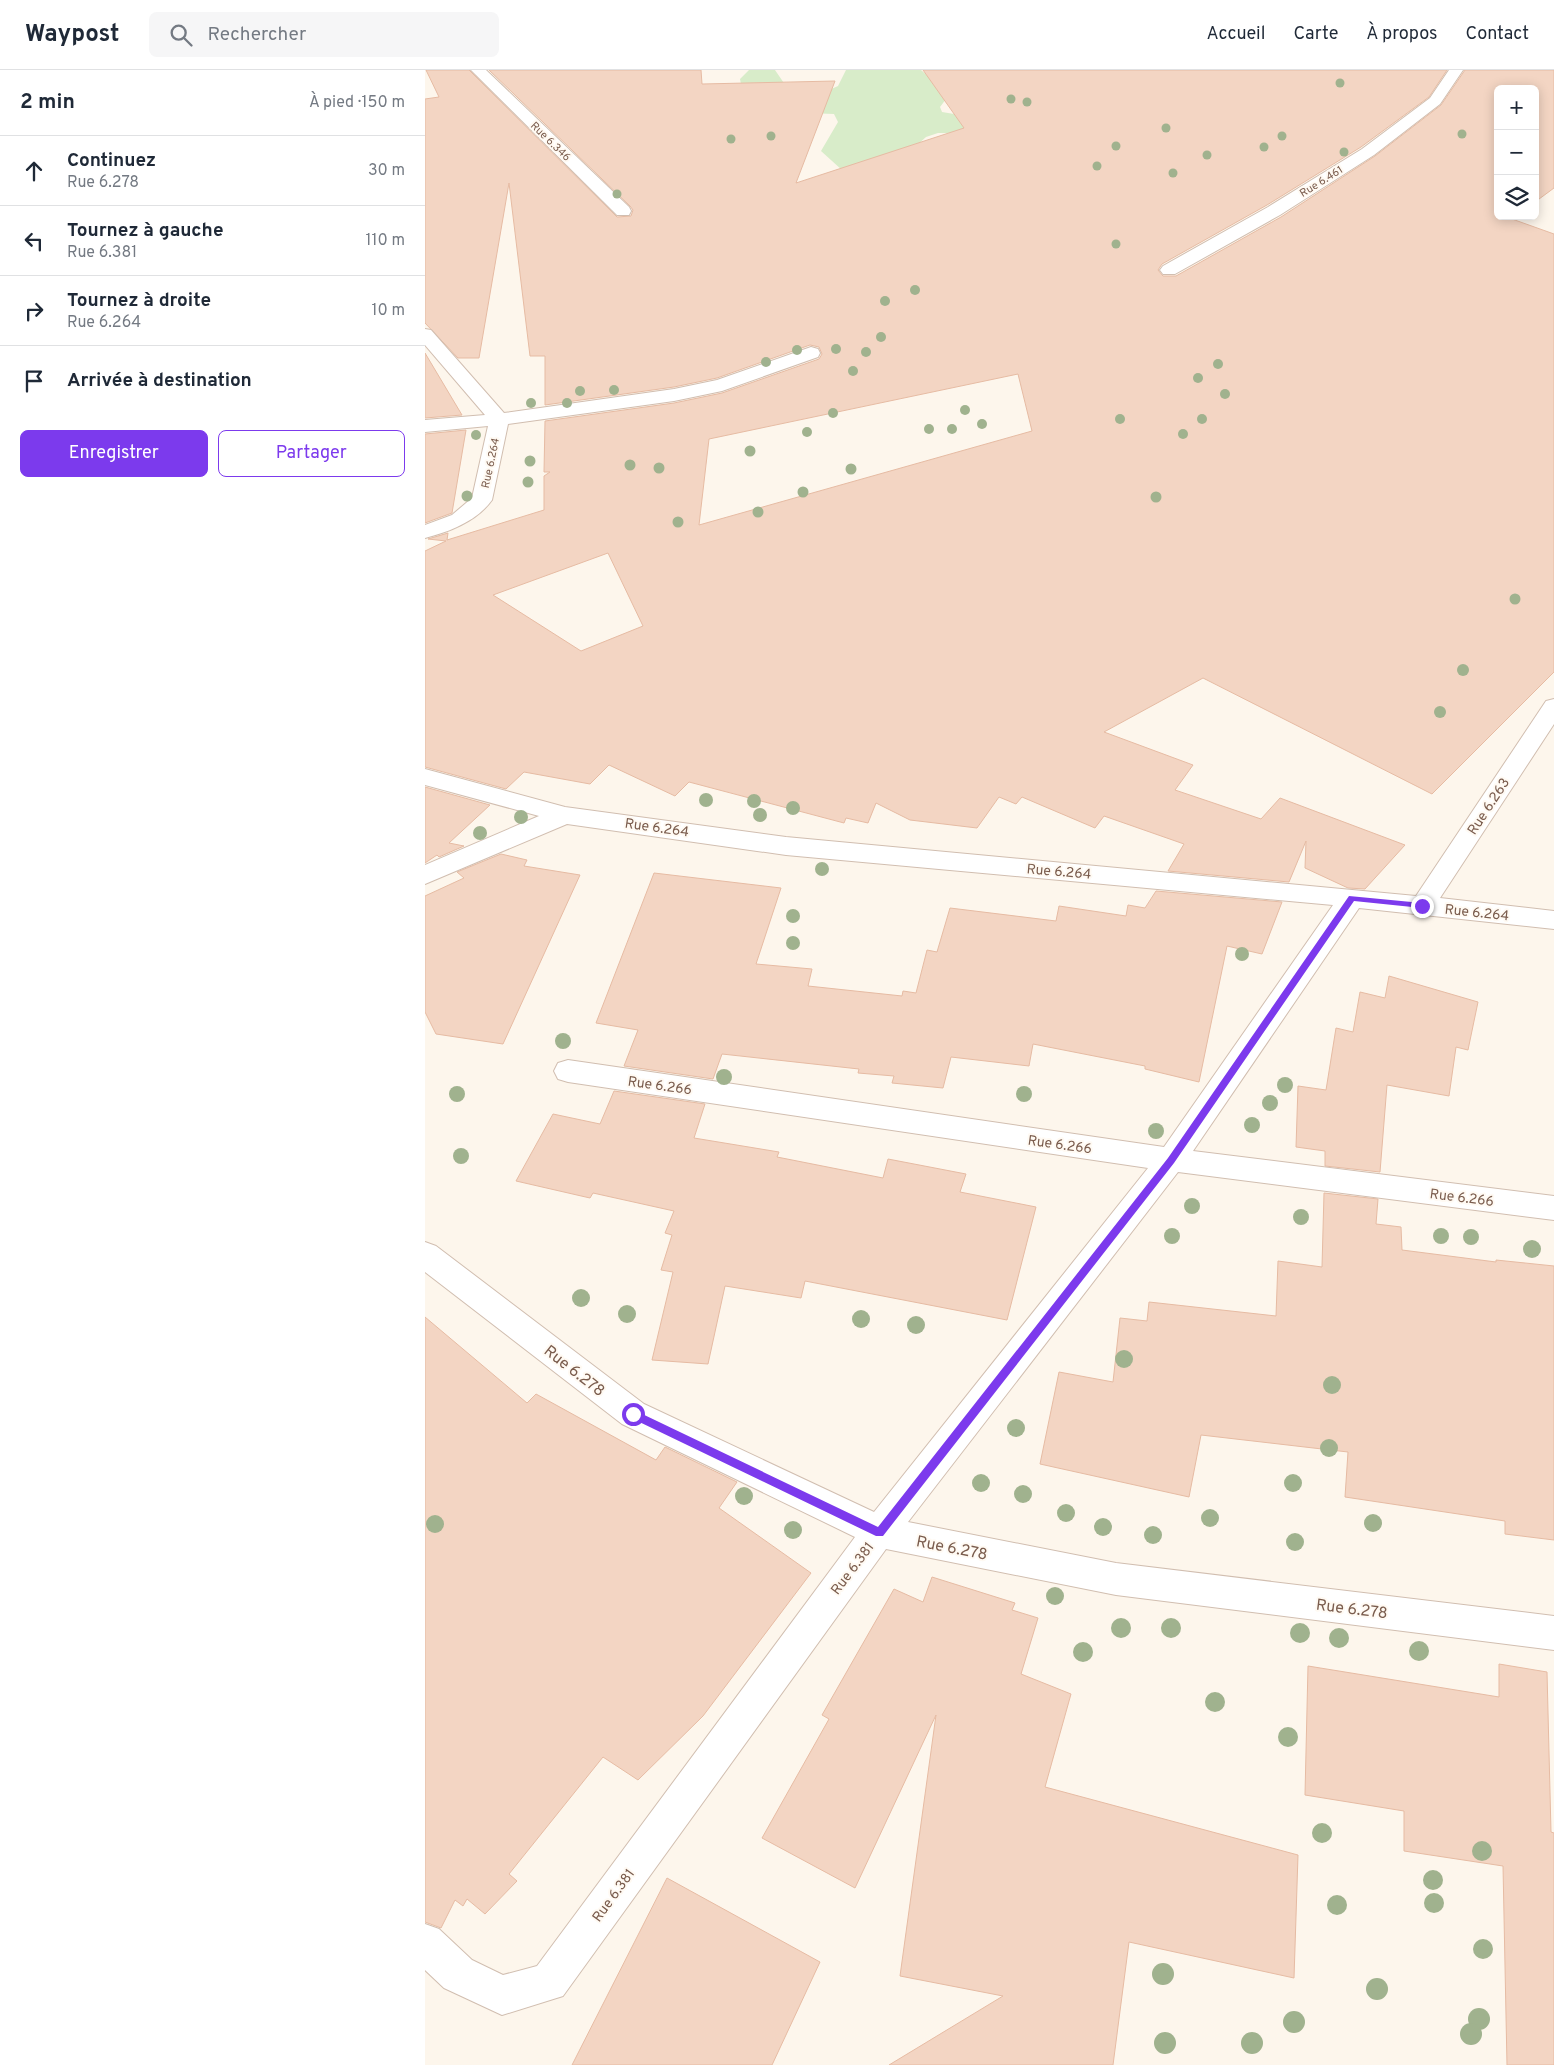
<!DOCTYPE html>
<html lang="fr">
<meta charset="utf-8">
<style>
:root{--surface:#fff;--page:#f6f6f7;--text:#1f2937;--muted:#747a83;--line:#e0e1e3;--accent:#7c3aed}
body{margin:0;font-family:Overpass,sans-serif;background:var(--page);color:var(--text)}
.controls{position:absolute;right:15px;top:15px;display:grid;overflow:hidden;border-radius:8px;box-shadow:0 2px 12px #0003}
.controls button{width:45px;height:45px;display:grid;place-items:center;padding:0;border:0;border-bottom:1px solid var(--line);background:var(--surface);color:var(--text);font:25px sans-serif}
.stop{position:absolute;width:15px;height:15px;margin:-11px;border:4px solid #7c3aed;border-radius:50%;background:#fff}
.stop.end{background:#7c3aed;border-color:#fff;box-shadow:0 1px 5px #0008}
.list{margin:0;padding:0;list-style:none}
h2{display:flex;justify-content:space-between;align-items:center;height:65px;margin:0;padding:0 20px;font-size:21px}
h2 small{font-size:16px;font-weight:400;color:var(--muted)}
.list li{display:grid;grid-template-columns:32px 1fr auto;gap:15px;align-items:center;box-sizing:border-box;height:70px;padding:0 20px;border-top:1px solid var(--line)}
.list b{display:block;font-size:19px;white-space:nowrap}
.list p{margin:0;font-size:16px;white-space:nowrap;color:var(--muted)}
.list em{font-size:16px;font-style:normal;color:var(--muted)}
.actions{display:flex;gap:10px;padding:15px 20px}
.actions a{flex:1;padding:11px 0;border:1px solid var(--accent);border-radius:8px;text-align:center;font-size:18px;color:var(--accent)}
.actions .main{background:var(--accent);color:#fff}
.icon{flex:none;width:28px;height:28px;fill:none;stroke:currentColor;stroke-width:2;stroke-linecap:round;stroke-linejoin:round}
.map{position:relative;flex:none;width:1129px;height:1995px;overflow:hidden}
header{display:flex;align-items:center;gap:30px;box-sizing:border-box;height:70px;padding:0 25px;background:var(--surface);border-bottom:1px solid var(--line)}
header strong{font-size:24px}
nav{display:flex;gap:28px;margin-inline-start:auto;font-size:18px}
.search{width:350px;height:45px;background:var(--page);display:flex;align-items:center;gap:12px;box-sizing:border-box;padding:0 18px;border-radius:8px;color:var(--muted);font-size:19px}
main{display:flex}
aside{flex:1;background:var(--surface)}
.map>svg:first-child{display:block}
</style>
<header>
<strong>Waypost</strong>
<div class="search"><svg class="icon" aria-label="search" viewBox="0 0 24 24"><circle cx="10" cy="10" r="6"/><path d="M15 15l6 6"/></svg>Rechercher</div>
<nav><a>Accueil</a><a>Carte</a><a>À propos</a><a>Contact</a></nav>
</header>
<main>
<aside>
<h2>2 min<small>À pied · 150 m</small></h2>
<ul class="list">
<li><svg class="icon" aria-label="ahead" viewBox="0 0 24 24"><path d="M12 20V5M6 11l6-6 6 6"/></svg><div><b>Continuez</b><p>Rue 6.278</p></div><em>30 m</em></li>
<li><svg class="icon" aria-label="left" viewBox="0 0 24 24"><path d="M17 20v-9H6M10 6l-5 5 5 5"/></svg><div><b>Tournez à gauche</b><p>Rue 6.381</p></div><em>110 m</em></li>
<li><svg class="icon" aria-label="right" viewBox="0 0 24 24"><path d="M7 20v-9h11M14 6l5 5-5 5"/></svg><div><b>Tournez à droite</b><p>Rue 6.264</p></div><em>10 m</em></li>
<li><svg class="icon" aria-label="arrive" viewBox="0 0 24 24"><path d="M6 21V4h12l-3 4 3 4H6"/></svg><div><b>Arrivée à destination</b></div></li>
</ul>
<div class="actions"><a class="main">Enregistrer</a><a>Partager</a></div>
</aside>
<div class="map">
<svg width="1129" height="1995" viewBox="0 0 1129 1995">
<rect width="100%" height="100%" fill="#fdf6ec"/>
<path fill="#d8ecc9" d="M324,0H350L363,19L402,21L413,16L421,0H496L524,25L515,37L517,42L541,46L554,55L538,63H513L501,67L490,77L428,110L396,81L413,52L409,44L321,41L315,9Z"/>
<g fill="#f3d5c3" stroke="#e6bba3" fill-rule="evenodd">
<path d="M1,0H44L192,147L206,146L208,140L205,136L64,0H276L277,14L410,11L371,113L539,58L498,0H1022L1004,27L936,77L842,135L737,194L733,200L738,206H751L856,147L950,86L1016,35L1040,0H1129V118L1110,132V19H1073V146H1091L1087,149L1129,164V602L1007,724L778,608L679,662L768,695L750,720L836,749L855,728L980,775L940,819L923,818L880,798L881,771L864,812L743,801L759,774L679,746L670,758L597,727L591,734L574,727L552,758L485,750L451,733L443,753L421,748L419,753L264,712L250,726L184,695L165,714L99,702L81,719L0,697V481L21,471L3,469L23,463L22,470L119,440V406L125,402H119L120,351L249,333L297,323L394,289L397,284L394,277L385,275L292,308L249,317L120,335V286H105L84,113L54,288H33L0,253V29L14,27ZM593,304L607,361L274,455L284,369ZM183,483L218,556L156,581L68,525Z"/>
<path d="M0,283L37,345L0,348Z"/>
<path d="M41,360L27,443L0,453V364Z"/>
<path d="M0,717L65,735L24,773L39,776L14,787L12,785L0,793Z"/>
<path d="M76,784L102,790L99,796L155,805L78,974L11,964L0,942V826L39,808L32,802Z"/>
<path d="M229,803L356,818L331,894L387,899L383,916L477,926L478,921L491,923L502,880L512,882L525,838L631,851L634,836L701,846L703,835L720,838L731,821L857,832L837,884L802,876L774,1012L720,999V996L608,974L604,996L526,987L518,1018L467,1013L469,1006L433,1003L434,999L297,984L288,1009L199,996L213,960L171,953Z"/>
<path d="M964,906L1053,932L1043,980L1031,977L1024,1026L962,1015L955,1102L900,1096V1081L871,1077L873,1016L901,1020L911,958L928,962L935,922L960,928Z"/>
<path d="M189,1021L280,1034L269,1068L354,1082L352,1087L458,1108L463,1089L541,1104L535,1122L611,1137L582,1250L380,1211L376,1228L300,1216L283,1294L227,1290L248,1202L236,1200L247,1165L240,1163L249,1141L168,1123L165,1128L91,1111L128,1044L175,1054Z"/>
<path d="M899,1123L953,1129L951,1154L976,1157L977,1180L1071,1192V1190L1129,1196V1470L1080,1464V1451L920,1427L923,1382L776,1365L764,1427L615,1394L634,1302L688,1312L695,1248L722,1251L724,1232L851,1246L853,1191L897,1197Z"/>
<path d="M0,1247L102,1333L111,1324L231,1390L240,1377L312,1412L294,1438L386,1503L278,1646L213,1710L178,1687L84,1804L92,1811L60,1844L42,1829L38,1836L30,1830L16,1858L0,1852Z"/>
<path d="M507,1507L590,1533L587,1540L613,1548L596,1604L646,1624L620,1717L873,1785L869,1908L704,1872L688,1995H464L578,1926L475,1906L511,1645L430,1818L337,1768L404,1649L397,1645L469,1519L498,1532Z"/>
<path d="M1074,1594L1122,1602L1126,1762L1129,1763V1995H1082L1078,1796L979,1781V1741L880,1725L883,1596L1074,1627Z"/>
<path d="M242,1808L395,1892L347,1995H147Z"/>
</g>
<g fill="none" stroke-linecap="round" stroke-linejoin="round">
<defs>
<g id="street">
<path d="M46,0H61L204,137L206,141L204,145H192Z"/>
<path d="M1024,0H1038L1015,34L949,85L855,145L750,204H738L735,200L738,196L843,137L937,79L1005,28Z"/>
<path d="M0,259L6,260L79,343L249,319L292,310L386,277L393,279L395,283L393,287L297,321L249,331L83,354L67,430C52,451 24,462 0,468V455L27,445L47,428L63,356L0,362V350L60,345L0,275Z"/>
<path d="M1129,629V654L1015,828L1129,841V859L934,838L768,1081L1129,1126V1150L753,1102L483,1452L691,1493L1129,1546V1580L691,1525L461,1479L138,1926L77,1945L19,1918L0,1900V1854L14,1859L47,1890L78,1905L112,1896L430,1467L197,1354L0,1202V1172L11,1176L219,1334L449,1442L723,1098L143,1012L133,1009L129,1001L133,993L143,990L739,1077L908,835L361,785L142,754L0,814V795L114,746L0,715V699L140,737L361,767L991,826L1121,631Z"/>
</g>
</defs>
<use href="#street" stroke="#d1beb0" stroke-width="2"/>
<use href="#street" fill="#fff" fill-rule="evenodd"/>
</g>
<g fill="#a0b28e">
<circle cx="915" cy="13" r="4.5"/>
<circle cx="586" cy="29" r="4.5"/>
<circle cx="602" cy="32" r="4.5"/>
<circle cx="741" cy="58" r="4.5"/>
<circle cx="1037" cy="64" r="4.5"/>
<circle cx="346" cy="66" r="4.5"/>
<circle cx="857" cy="66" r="4.5"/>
<circle cx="306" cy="69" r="4.5"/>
<circle cx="691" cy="76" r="4.5"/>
<circle cx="839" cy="77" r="4.5"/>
<circle cx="919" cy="82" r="4.5"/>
<circle cx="782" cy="85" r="4.5"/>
<circle cx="672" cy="96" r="4.5"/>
<circle cx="748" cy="103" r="4.5"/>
<circle cx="192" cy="124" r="4.5"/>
<circle cx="691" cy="174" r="4.5"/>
<circle cx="490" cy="220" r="5"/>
<circle cx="460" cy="231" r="5"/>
<circle cx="456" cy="267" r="5"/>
<circle cx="411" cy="279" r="5"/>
<circle cx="372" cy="280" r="5"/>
<circle cx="441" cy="282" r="5"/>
<circle cx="341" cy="292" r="5"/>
<circle cx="793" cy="294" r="5"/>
<circle cx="428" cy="301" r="5"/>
<circle cx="773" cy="308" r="5"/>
<circle cx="189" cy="320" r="5"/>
<circle cx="155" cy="321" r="5"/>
<circle cx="800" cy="324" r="5"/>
<circle cx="106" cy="333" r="5"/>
<circle cx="142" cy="333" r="5"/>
<circle cx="540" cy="340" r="5"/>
<circle cx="408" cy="343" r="5"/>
<circle cx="695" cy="349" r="5"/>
<circle cx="777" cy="349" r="5"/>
<circle cx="557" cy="354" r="5"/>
<circle cx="504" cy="359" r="5"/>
<circle cx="527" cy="359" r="5"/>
<circle cx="382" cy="362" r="5"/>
<circle cx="758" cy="364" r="5"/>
<circle cx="51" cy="365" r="5"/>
<circle cx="325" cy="381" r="5.5"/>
<circle cx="105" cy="391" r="5.5"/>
<circle cx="205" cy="395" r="5.5"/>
<circle cx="234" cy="398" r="5.5"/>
<circle cx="426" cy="399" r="5.5"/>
<circle cx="103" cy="412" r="5.5"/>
<circle cx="378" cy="422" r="5.5"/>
<circle cx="42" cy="426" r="5.5"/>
<circle cx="731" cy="427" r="5.5"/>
<circle cx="333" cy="442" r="5.5"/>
<circle cx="253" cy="452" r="5.5"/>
<circle cx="1090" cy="529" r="5.5"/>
<circle cx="1038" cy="600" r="6"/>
<circle cx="1015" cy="642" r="6"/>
<circle cx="281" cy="730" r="7"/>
<circle cx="329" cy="731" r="7"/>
<circle cx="368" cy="738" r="7"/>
<circle cx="335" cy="745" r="7"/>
<circle cx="96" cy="747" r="7"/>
<circle cx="55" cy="763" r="7"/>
<circle cx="397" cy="799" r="7"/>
<circle cx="368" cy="846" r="7"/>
<circle cx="368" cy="873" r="7"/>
<circle cx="817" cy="884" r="7"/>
<circle cx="138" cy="971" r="8"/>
<circle cx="299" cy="1007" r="8"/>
<circle cx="860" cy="1015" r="8"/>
<circle cx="32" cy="1024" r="8"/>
<circle cx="599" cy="1024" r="8"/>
<circle cx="845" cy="1033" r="8"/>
<circle cx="827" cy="1055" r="8"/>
<circle cx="731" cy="1061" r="8"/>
<circle cx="36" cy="1086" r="8"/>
<circle cx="767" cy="1136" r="8"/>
<circle cx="876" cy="1147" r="8"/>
<circle cx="747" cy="1166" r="8"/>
<circle cx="1016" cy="1166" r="8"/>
<circle cx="1046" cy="1167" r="8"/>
<circle cx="1107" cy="1179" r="9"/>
<circle cx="156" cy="1228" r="9"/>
<circle cx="202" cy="1244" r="9"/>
<circle cx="436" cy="1249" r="9"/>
<circle cx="491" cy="1255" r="9"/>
<circle cx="699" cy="1289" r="9"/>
<circle cx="907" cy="1315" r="9"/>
<circle cx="591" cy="1358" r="9"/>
<circle cx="904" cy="1378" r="9"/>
<circle cx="556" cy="1413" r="9"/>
<circle cx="868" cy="1413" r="9"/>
<circle cx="598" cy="1424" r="9"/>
<circle cx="319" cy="1426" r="9"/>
<circle cx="641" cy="1443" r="9"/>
<circle cx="785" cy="1448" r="9"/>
<circle cx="948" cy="1453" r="9"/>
<circle cx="10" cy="1454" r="9"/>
<circle cx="678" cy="1457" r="9"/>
<circle cx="368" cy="1460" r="9"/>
<circle cx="728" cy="1465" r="9"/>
<circle cx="870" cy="1472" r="9"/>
<circle cx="630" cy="1526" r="9"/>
<circle cx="696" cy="1558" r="10"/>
<circle cx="746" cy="1558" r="10"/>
<circle cx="875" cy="1563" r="10"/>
<circle cx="914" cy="1568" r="10"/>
<circle cx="994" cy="1581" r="10"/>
<circle cx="658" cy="1582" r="10"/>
<circle cx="790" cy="1632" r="10"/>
<circle cx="863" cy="1667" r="10"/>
<circle cx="897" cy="1763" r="10"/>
<circle cx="1057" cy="1781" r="10"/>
<circle cx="1008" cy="1810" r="10"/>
<circle cx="1009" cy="1833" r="10"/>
<circle cx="912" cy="1835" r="10"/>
<circle cx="1058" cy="1879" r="10"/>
<circle cx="738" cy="1904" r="11"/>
<circle cx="952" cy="1919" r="11"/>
<circle cx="1054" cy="1949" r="11"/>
<circle cx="869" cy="1952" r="11"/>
<circle cx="1046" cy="1964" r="11"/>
<circle cx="740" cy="1973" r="11"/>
<circle cx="827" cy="1973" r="11"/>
</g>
<path fill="#7c3aed" d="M924,826L997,833L1001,836L997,838L929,831L749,1093L458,1466H451L204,1347V1341H211L453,1457L743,1088Z"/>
<g text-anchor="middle" stroke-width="4" stroke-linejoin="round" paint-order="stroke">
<g font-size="11" fill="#7a5c4d" stroke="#fffaf3">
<text transform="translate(126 71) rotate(44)" y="4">Rue 6.346</text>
<text transform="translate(896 111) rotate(-32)" y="4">Rue 6.461</text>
<text transform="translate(65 393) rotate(-78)" y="4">Rue 6.264</text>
</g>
<g font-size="14" fill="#7a5c4d" stroke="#fffaf3">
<text transform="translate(1063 736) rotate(-57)" y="5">Rue 6.263</text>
<text transform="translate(232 757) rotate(8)" y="5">Rue 6.264</text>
<text transform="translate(634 801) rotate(5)" y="5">Rue 6.264</text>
<text transform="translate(1052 842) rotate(6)" y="5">Rue 6.264</text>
<text transform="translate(235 1015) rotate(8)" y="5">Rue 6.266</text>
<text transform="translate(635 1074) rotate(8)" y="5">Rue 6.266</text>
<text transform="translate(1037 1127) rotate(7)" y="5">Rue 6.266</text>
<text transform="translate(427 1498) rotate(-53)" y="5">Rue 6.381</text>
<text transform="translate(188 1825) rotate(-54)" y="5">Rue 6.381</text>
</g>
<g font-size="16" fill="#7a5c4d" stroke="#fffaf3">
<text transform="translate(150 1300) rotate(38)" y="6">Rue 6.278</text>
<text transform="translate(527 1477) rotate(11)" y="6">Rue 6.278</text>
<text transform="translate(927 1538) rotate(7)" y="6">Rue 6.278</text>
</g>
</g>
</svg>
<div class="controls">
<button>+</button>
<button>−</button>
<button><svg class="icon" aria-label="layers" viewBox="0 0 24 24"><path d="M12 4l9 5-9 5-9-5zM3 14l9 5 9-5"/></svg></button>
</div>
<div class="stop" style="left:208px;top:1344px"></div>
<div class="stop end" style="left:997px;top:836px"></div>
</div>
</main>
